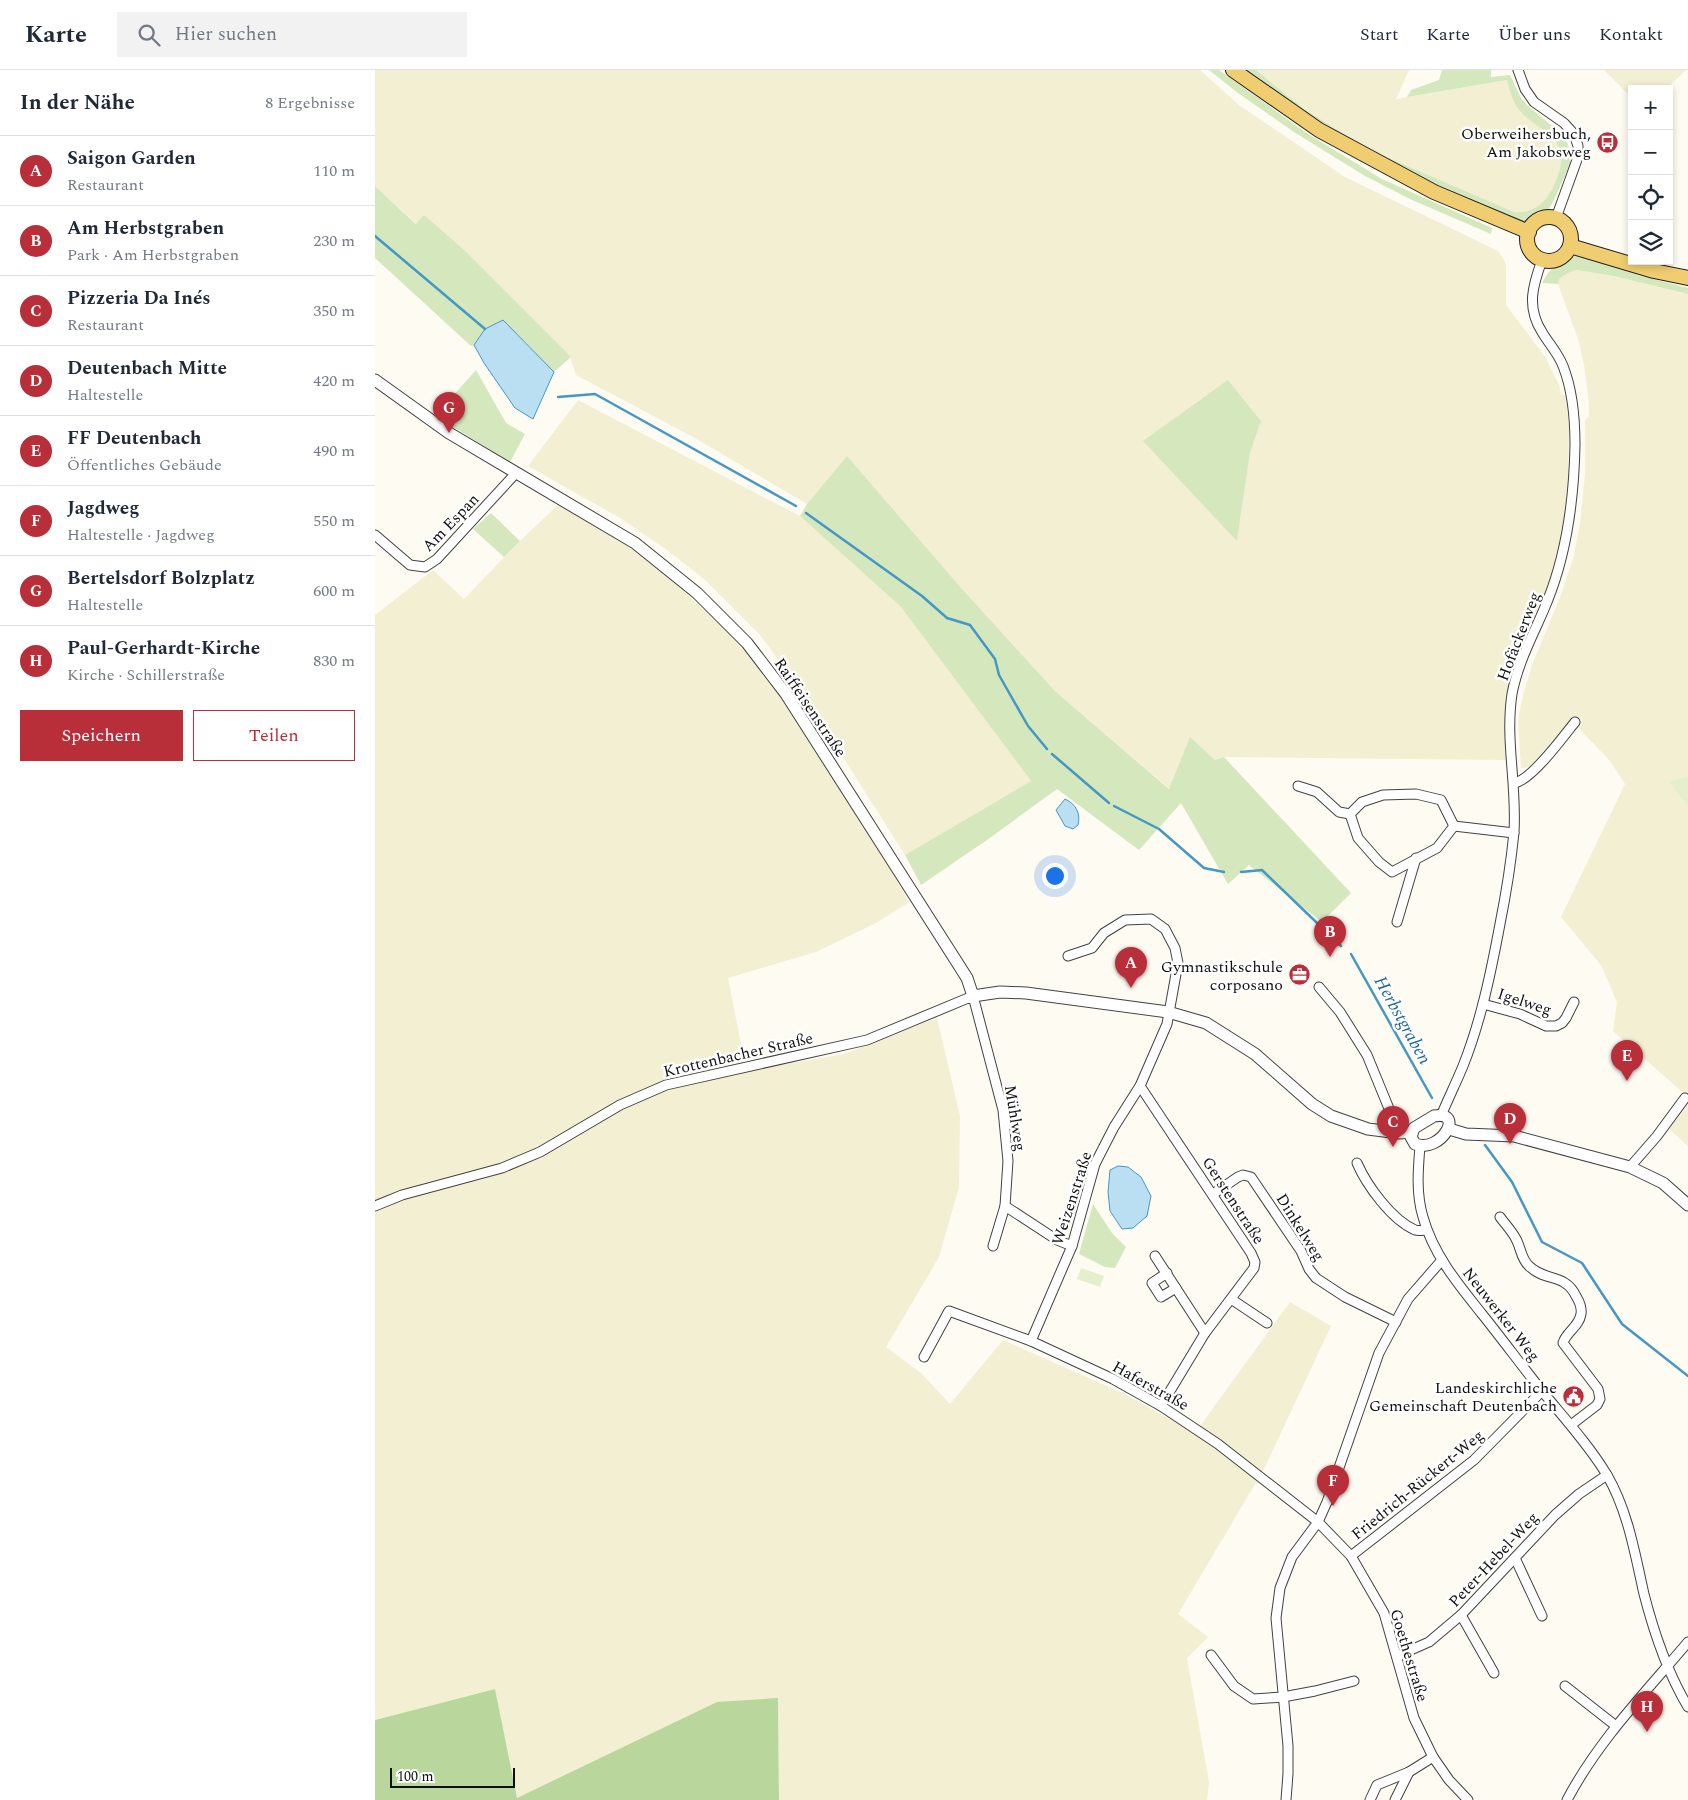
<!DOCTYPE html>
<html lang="de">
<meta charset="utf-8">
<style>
:root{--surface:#fff;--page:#f2f2f3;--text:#1f2937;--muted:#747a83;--line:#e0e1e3;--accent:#b82f3a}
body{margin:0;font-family:Spectral,serif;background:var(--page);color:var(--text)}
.controls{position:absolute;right:15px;top:15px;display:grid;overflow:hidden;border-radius:0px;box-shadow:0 2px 8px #0003}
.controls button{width:45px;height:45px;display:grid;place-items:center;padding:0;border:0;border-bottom:1px solid var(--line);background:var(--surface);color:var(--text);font:25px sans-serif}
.scale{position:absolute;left:15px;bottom:12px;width:125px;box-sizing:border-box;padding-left:5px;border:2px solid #0f0f0f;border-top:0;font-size:14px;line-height:18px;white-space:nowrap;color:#0f0f0f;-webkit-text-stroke:4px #fff;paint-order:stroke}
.you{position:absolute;left:679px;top:805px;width:18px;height:18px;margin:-12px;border:4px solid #fff;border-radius:50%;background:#1a73e8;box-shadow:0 0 0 8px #1a73e833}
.badge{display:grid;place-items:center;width:32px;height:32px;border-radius:50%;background:var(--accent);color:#fff;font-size:16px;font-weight:700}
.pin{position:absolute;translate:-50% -41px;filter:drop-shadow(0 1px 2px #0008)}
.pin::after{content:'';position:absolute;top:26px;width:18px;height:15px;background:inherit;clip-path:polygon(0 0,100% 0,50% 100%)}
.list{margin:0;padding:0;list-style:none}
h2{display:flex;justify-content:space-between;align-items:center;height:65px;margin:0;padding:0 20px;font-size:21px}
h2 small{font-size:16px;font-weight:400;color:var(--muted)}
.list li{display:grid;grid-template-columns:32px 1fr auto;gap:15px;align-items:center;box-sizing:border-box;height:70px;padding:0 20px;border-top:1px solid var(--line)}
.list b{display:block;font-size:19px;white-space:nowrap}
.list p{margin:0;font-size:16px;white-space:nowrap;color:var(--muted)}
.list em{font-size:16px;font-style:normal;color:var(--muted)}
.actions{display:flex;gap:10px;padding:15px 20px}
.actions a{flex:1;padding:11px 0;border:1px solid var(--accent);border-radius:0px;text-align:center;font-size:18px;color:var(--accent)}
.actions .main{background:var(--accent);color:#fff}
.icon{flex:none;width:28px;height:28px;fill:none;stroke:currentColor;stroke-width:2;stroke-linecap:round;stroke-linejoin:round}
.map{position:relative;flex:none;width:1313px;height:1730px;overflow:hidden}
header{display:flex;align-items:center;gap:30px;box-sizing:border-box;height:70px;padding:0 25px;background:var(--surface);border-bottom:1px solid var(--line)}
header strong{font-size:24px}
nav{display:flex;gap:28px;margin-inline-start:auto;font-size:18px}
.search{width:350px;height:45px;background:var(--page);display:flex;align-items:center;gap:12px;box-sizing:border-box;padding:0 18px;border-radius:0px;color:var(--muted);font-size:19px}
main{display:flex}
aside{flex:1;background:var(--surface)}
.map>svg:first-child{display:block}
</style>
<header>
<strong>Karte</strong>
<div class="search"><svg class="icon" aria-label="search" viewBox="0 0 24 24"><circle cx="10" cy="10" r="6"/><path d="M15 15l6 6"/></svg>Hier suchen</div>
<nav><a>Start</a><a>Karte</a><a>Über uns</a><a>Kontakt</a></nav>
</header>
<main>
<aside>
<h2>In der Nähe<small>8 Ergebnisse</small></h2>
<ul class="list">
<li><span class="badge">A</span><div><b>Saigon Garden</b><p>Restaurant</p></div><em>110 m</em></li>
<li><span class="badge">B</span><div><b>Am Herbstgraben</b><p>Park · Am Herbstgraben</p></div><em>230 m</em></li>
<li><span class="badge">C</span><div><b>Pizzeria Da Inés</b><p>Restaurant</p></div><em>350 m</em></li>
<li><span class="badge">D</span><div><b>Deutenbach Mitte</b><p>Haltestelle</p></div><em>420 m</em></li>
<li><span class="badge">E</span><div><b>FF Deutenbach</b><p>Öffentliches Gebäude</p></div><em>490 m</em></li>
<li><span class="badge">F</span><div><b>Jagdweg</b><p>Haltestelle · Jagdweg</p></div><em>550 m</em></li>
<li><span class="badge">G</span><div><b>Bertelsdorf Bolzplatz</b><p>Haltestelle</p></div><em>600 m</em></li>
<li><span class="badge">H</span><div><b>Paul-Gerhardt-Kirche</b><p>Kirche · Schillerstraße</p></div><em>830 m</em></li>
</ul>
<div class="actions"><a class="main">Speichern</a><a>Teilen</a></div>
</aside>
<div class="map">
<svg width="1313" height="1730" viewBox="0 0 1313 1730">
<rect width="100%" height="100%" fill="#fefbf2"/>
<g fill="#f3efd3" fill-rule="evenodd">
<path d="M0,0H825L864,35L970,107L1123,181L1129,190L1131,196V235L1171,288L1184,315L1186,324L1191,326L1194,357L1193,415L1186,472L1169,528L1138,607L1132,690L849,687L841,690L795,719L680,621L588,520L472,386L432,434L320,368L201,305L195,287L49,145L42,154L0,116ZM853,310L886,351L875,383L862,471Z"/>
<path d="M881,0H1034L1021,29L1132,10L1140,32L1184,74L1187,81L1188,91L1181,110L1175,124L1168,133L1160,139L1146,143L1139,142L993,79L929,39Z"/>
<path d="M1229,0H1311L1291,19H1257V28Z"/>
<path d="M1202,200L1239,206L1313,224V706L1295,712L1313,736V1027L1238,961L1242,932L1226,895L1186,847L1250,714L1235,691L1196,650L1154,697L1146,698L1143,650L1148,625L1157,595L1184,530L1198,489L1205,454L1210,404V351L1214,346V333L1209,295L1204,272L1183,214L1185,208L1195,202Z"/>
<path d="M203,330L425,446L526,537L656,711L530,785L428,624L385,565L329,509L292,480L245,448L153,396Z"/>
<path d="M183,435L236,464L288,502L367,575L408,629L498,770L534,832L501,853L441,882L353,908L370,994L314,1005L287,1012L251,1027L221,1044L179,1070L133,1094L0,1132V545L58,500L89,529L145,471Z"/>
<path d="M562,948L585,1046L584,1117L564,1187L511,1277L546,1303L575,1334L628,1270L750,1324L820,1363L915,1232L956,1256L889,1399L803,1544L833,1567L812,1588L834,1712L832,1730H404L403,1628L141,1728L120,1619L0,1650V1139L42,1125L105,1110L138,1099L184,1076L251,1036L285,1021L311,1014L371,1001L469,984Z"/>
<path d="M1313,1035V1076L1294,1059Z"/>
</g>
<g fill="#d4e7bd">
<path d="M834,0H844L933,64L1007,109L1117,158L1116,164L1037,130L990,106L919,62L863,23Z"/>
<path d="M868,0H881L929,39L993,79L1139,142C1153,144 1165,137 1173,126C1178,119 1181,110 1184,102C1195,67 1165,63 1146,42C1138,34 1135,21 1132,10L1032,27L1036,20L1064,10L1067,0H1116V7L1135,5L1146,28L1152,35L1190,67L1196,83L1195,94L1178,132L1171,143L1164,149L1146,153L1071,124L939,54Z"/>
<path d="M0,116L41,154L49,145L88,179L196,287L179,302L128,250L110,259L99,275L96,276L0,188Z"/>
<path d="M1201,186L1225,191L1263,205L1313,218V224L1239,206L1202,200L1195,202L1185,208L1183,214L1167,213C1174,199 1185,189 1201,186Z"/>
<path d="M101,300L131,353L150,364L135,392L60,346Z"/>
<path d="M853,310L886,351L875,383L862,471L768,371Z"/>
<path d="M472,386L588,520L680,621L794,719L815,667L840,690L849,687L976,823L947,852L874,795L853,814L806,733L764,780L682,719L612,770L546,815L530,785L656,711L526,537L425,446L432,434Z"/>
<path d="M116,443L145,471L129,487L98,459Z"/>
<path d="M718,1134L737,1163L751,1177L740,1198L730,1197L704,1184Z"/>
</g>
<path fill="#b9d79d" d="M120,1619L142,1728L342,1632L403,1628L404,1730H0V1650Z"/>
<g fill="#e5efce">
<path d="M1313,706V736L1294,712Z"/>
<path d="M706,1198L729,1206L725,1217L702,1209Z"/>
</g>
<g fill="#badff3" stroke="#4597c5">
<path d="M128,250L179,302L158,349L140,338L109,293L99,275L110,259Z"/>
<path d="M690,729C701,734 706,744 703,755L698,759L690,756L681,740Z"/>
<path d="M743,1096L753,1097L766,1107L776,1126L772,1146L758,1158L747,1159L735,1141L733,1122L735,1100Z"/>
</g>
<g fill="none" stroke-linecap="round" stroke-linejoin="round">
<g stroke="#4597c5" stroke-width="2.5">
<path d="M0,166L110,259"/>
<path d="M183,327L220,324L421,436"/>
<path d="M431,443L547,526L572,548L595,555L620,589L624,605L653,656L672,679"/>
<path d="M677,684L734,733"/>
<path d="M739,736L784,759L829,798L849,802"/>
<path d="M866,802L887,800L966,876"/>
<path d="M976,884L1057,1028"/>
<path d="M1110,1075L1137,1112L1167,1172L1207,1193L1247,1254L1313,1306"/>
</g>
<defs>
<g id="minor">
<path d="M1143,0L1150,19L1159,32L1189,53L1199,64L1203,76V87L1181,148"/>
<path d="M0,465L35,495L50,497L62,489L141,403"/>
<path d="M1139,713C1156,711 1188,667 1200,652"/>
<path d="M923,716L942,722L964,742L975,744"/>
<path d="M1041,724L1066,730L1079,756L1062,778L1017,802L1004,792L983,768L975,744L987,732L1008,725Z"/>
<path d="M1079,756L1139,763"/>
<path d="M1022,852L1041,788"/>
<path d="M944,917L965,942L992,985L1024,1063"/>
<path d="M1108,934L1145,944L1171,956H1181L1187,953L1191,948L1199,932"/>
<path d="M765,1016L876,1183L880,1192L879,1198L830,1263L786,1336"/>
<path d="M1066,1046C1073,1029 1081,1013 1088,996C1106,951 1116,902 1125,854C1131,824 1136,793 1139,762C1142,715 1130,670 1137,624C1143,591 1160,562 1172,532C1192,483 1199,428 1200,375C1200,349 1198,321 1188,296C1183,283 1174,274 1167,262C1151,237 1158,215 1167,190"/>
<path d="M1045,1076C1043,1100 1041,1124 1048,1147C1058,1184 1083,1214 1107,1244C1127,1269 1147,1296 1167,1321C1189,1348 1214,1375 1232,1405C1253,1441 1260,1484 1269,1524C1279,1563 1292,1602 1313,1637"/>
<path d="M982,1093C992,1116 1017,1150 1040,1160C1044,1161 1048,1160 1052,1160"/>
<path d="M1255,1097L1282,1066L1310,1028"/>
<path d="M838,1124L863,1107L868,1105L876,1107L926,1181L934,1199L941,1208L970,1227L1021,1252"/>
<path d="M0,1136L27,1125L127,1098L165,1082L245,1035L291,1015L492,970L598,926L628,1040L633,1091L630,1136L618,1176"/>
<path d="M630,1136L682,1170L697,1176"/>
<path d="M1125,1147C1130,1154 1137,1161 1141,1169C1146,1178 1146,1189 1154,1196C1170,1212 1190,1203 1201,1226C1204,1231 1207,1238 1206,1244C1204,1257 1191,1262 1188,1273L1223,1319L1225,1329L1222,1335L1196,1355"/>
<path d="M780,1186L830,1263"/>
<path d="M792,1203L777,1213L786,1227L801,1218"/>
<path d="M856,1229L892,1253"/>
<path d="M656,1271L697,1176L720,1094L739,1057L765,1016L792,954L803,893L800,878L790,859L776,849L750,850L729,863L717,878L693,886"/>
<path d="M549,1287L574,1241L656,1271L738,1309L786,1336L843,1374L943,1452L976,1486L1009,1543L1039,1648L1058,1687L1074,1710L1093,1730"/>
<path d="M976,1486L1099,1390L1167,1321"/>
<path d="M1140,1488L1167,1546"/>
<path d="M1086,1545L1119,1603"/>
<path d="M836,1585L859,1616L878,1629L908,1627L940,1621L979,1611"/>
<path d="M1022,1586L1054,1572L1086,1545L1180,1445L1204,1424L1232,1405"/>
<path d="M1190,1616L1241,1656"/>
<path d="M911,1730L913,1704V1676L901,1548L905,1518L917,1487L943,1452L952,1432L1004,1283L1033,1229L1067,1190"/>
<path d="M995,1730L1002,1715L1034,1702L1058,1687"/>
<path d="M1020,1730L1034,1702"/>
<path d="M1192,1730C1223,1671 1270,1623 1313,1572"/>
</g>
<g id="tertiary">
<path d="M0,310L74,363L260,473L322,523L372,573L411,624L592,908L598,926L625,922L651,923L793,942L831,953L880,984L937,1034L956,1046L993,1059L1024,1063L1037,1062"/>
<path d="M1059,1046C1091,1040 1066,1084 1040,1074L1036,1067L1039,1058Z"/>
<path d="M1074,1059L1091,1064L1139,1066L1255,1097L1288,1113L1313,1135"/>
</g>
<g id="primary">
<path d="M858,0L944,60L1059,122L1154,162"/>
<circle cx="1174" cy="169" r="22"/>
<path d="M1195,176L1279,201L1313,208"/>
</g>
</defs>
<use href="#minor" stroke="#424242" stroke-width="11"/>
<use href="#tertiary" stroke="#424242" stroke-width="13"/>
<use href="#primary" stroke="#202020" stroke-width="16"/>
<use href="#minor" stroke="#fff" stroke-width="9"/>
<use href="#tertiary" stroke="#fff" stroke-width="11"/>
<use href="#primary" stroke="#f0cd70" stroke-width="14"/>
</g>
<defs>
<symbol id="bus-disc" viewBox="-11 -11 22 22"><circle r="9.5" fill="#b82f3a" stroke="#fff"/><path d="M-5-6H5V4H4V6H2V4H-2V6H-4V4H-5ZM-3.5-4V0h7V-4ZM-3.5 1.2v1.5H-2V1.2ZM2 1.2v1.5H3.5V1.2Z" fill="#fff"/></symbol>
<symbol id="office-disc" viewBox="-11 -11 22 22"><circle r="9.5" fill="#b82f3a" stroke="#fff"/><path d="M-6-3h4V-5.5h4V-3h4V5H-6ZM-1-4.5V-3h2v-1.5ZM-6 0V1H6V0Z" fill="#fff"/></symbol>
<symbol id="civic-disc" viewBox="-11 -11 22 22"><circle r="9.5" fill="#b82f3a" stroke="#fff"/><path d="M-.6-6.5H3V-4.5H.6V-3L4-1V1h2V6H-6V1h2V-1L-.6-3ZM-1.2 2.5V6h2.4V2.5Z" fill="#fff"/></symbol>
</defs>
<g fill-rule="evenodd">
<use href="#bus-disc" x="1220" y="60" width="25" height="25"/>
<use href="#office-disc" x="912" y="892" width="25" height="25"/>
<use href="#civic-disc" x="1186" y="1314" width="25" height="25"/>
</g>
<g text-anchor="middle" stroke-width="5" stroke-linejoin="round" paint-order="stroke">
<g font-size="16" fill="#0f0f0f" stroke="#fff" text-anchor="end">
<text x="1216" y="69">Oberweihersbuch,<tspan x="1216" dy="18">Am Jakobsweg</tspan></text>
<text x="908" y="902">Gymnastikschule<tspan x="908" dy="18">corposano</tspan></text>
<text x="1182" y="1323">Landeskirchliche<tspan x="1182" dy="18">Gemeinschaft Deutenbach</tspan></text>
</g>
<g font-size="16" fill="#0f0f0f" stroke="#fff">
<text transform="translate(75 452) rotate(-46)" y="6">Am Espan</text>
<text transform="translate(1143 566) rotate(-69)" y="6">Hofäckerweg</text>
<text transform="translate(436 637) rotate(56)" y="6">Raiffeisenstraße</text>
<text transform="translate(1150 931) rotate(18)" y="6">Igelweg</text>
<text transform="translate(363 984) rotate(-13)" y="6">Krottenbacher Straße</text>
<text transform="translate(641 1048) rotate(81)" y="6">Mühlweg</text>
<text transform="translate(696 1128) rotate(-72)" y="6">Weizenstraße</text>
<text transform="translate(859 1130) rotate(57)" y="6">Gerstenstraße</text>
<text transform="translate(926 1157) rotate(58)" y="6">Dinkelweg</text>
<text transform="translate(1127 1244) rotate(52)" y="6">Neuwerker Weg</text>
<text transform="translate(776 1315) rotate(29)" y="6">Haferstraße</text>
<text transform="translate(1042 1414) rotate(-39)" y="6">Friedrich-Rückert-Weg</text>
<text transform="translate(1118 1489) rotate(-47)" y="6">Peter-Hebel-Weg</text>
<text transform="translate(1035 1585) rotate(73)" y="6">Goethestraße</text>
</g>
<g font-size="18" font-style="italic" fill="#1f699a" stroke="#fff">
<text transform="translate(1028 950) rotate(61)" y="6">Herbstgraben</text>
</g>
</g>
</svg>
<div class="controls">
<button>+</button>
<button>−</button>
<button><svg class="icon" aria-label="locate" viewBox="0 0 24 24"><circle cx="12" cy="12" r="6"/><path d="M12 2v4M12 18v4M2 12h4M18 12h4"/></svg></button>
<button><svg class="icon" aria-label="layers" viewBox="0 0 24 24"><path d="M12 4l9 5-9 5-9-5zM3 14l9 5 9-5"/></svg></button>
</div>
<div class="scale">100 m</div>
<div class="you"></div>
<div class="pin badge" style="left:756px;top:918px">A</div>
<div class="pin badge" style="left:955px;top:887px">B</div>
<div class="pin badge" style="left:1018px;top:1077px">C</div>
<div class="pin badge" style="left:1135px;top:1074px">D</div>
<div class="pin badge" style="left:1252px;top:1011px">E</div>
<div class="pin badge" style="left:958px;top:1436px">F</div>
<div class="pin badge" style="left:74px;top:363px">G</div>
<div class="pin badge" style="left:1272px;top:1662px">H</div>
</div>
</main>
